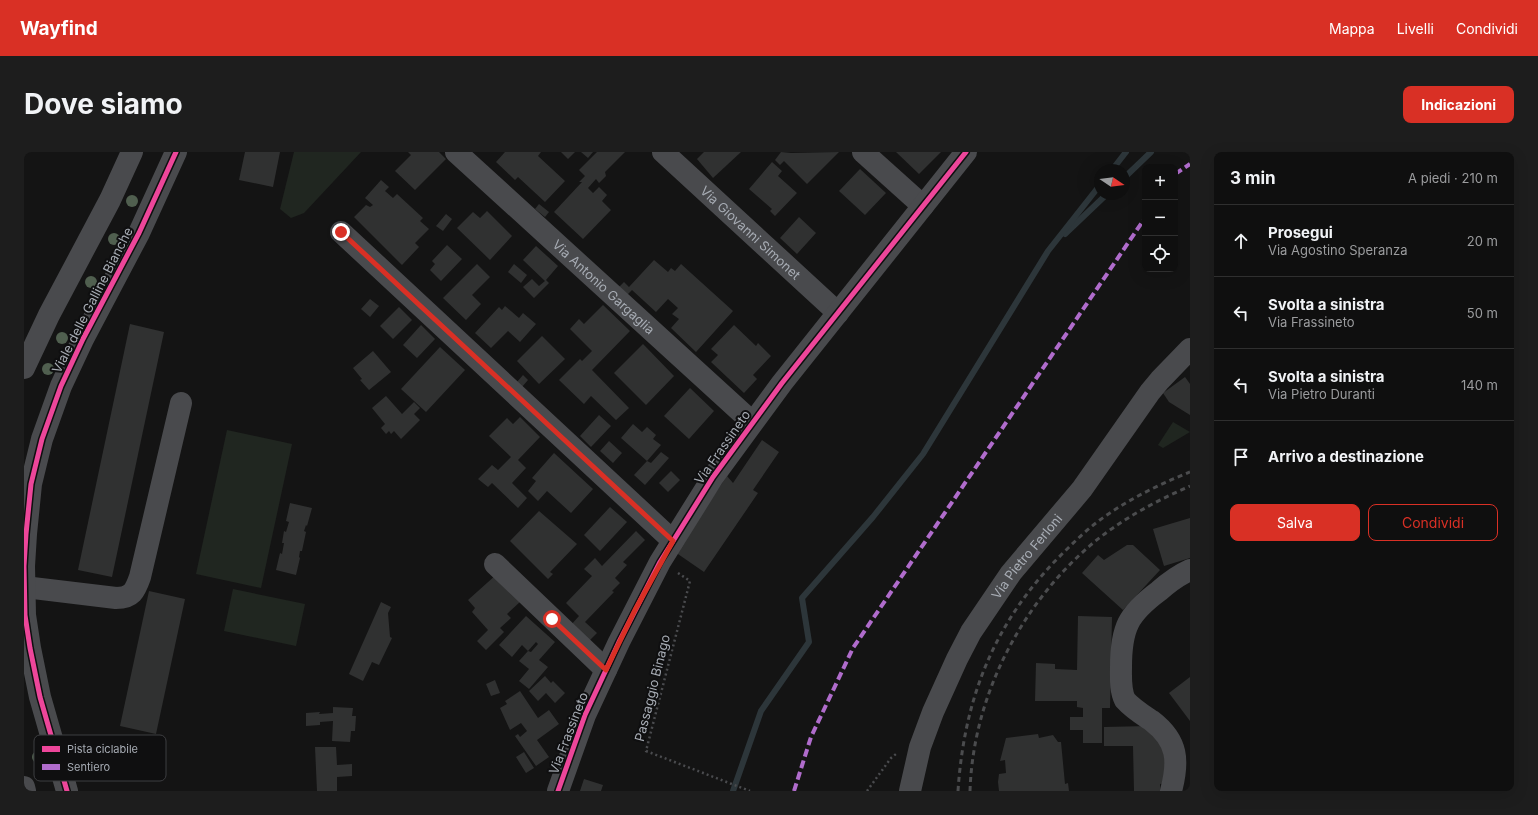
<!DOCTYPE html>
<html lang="it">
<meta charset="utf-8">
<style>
:root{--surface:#0f0f0f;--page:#1d1d1d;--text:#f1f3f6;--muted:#9b9c9e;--line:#2f2f2f;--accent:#d93025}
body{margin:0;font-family:Inter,sans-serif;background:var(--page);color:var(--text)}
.controls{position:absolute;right:12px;top:12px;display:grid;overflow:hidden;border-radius:8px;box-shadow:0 4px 16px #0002}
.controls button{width:36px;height:36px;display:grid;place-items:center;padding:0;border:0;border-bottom:1px solid var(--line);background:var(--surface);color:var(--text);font:20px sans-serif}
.compass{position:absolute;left:1070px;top:12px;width:36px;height:36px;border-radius:50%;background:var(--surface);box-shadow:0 4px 16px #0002;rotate:103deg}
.stop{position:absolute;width:12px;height:12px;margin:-9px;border:3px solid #d93025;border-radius:50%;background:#fff}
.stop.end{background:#d93025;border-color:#fff;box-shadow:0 1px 4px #0008}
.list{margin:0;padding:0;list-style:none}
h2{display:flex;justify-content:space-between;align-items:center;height:52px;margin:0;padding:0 16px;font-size:17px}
h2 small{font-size:13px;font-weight:400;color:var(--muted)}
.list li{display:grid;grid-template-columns:26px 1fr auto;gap:12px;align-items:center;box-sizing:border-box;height:72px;padding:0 16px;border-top:1px solid var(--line)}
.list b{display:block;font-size:15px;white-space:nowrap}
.list p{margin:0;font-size:13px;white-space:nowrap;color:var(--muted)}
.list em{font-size:13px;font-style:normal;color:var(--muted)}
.actions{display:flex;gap:8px;padding:12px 16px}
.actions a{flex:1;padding:9px 0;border:1px solid var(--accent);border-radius:8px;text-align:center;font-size:14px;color:var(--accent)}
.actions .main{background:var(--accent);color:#fff}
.icon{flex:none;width:22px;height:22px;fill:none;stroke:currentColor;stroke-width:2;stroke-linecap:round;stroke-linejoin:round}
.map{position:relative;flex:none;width:1166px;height:639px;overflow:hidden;border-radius:8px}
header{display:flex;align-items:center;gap:24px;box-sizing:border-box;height:56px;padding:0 20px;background:var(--accent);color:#fff}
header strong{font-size:19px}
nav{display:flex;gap:22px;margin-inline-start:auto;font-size:14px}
.intro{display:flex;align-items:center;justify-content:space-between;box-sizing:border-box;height:96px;padding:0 24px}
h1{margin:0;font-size:28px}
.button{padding:10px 18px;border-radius:8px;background:var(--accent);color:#fff;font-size:14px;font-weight:700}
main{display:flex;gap:24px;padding:0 24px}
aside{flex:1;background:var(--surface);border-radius:8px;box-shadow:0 4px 16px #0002}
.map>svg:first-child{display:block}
</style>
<header>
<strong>Wayfind</strong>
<nav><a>Mappa</a><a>Livelli</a><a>Condividi</a></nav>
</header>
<div class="intro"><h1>Dove siamo</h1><a class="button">Indicazioni</a></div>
<main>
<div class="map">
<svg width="1166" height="639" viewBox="0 0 1166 639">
<rect width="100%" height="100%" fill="#141414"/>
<g fill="#202620">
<path d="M270,0H337L280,61L267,66L256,57Z"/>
<path d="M1149,270L1166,280L1139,296L1134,293Z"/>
<path d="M203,278L268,292L237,436L172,422Z"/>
<path d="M209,437L281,452L272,494L200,479Z"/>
</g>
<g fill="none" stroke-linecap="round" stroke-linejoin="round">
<g stroke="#2d363a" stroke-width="6">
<path d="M1088,18L1102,0"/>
<path d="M1100,26L1127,0"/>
<path d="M1041,82L1083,42"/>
<path d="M709,639L737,559L785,490L778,446L849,365L899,302L1024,99L1076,33"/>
</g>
</g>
<g fill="#303131" fill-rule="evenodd">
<path d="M221,0H256L249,35L215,28Z"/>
<path d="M384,0H415L422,7L391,38L371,19L387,3Z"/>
<path d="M481,0H517L514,4L541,29L521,50L494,25L491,28L472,10Z"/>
<path d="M537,0H551L544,7Z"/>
<path d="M557,0H569L564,6Z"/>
<path d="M573,0H601L581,20L582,24L575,31L572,27L564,36L569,41L575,35L583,43L578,49L587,58L559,87L530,60L558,30H555L561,24L555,18Z"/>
<path d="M680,0H717L689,26L673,7Z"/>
<path d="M757,0L767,1L815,0L783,32L760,9L756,13L751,8Z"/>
<path d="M872,0H917L895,22Z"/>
<path d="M748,10L758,19L754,24L773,41L751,64L746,59L748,57L725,37Z"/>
<path d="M836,17L862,41L841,63L815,39Z"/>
<path d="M357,28L365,35L361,39L369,46L373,42L399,66L396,69L405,77L391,91L395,95L378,113L330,65L342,53L346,55L349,53L341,46Z"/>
<path d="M515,52L525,60L521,65L511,57Z"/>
<path d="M463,59L488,84L466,108L433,76L449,60L456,66Z"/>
<path d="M422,62L428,67L419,79L412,74Z"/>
<path d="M775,65L792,81L773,102L756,86Z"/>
<path d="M423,93L438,107L417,129L406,118L411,112L408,109Z"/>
<path d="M512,94L534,114L522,128L525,131L510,146L499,135L508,127L515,134L521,129L499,108Z"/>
<path d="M630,108L644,120L647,116L651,119L657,112L709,159L672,200L647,176L655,167L648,162L654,156L644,147L632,160L608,138L602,144L594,136L600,130L605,135Z"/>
<path d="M453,112L466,125L448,143L457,152L442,168L419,146Z"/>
<path d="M490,112L503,123L497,131L484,120Z"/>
<path d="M346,147L355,154L346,165L337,157Z"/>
<path d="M579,153L606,179L568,218L605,256L592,268L567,244L560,252L535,228L556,207L558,209L568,199L546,177L555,167L560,172Z"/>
<path d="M481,154L495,166L499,161L512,172L496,190L484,179L467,196L451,181L475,155L478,158Z"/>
<path d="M375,155L388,168L369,187L356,174Z"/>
<path d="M106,172L140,180L88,425L54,418Z"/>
<path d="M397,173L411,187L393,206L379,193Z"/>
<path d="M710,173L732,194L734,191L747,204L729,223L733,227L720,241L687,210L694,203L687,197Z"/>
<path d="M518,184L541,207L515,232L493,209Z"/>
<path d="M619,192L650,224L622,253L590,221Z"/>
<path d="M416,195L441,218L402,260L377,237Z"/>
<path d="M349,199L367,220L345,238L336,228L338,227L329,216Z"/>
<path d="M499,223L504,228L498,235L493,230Z"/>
<path d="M1161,225L1166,232V263L1145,250L1139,241Z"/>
<path d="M666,236L690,259L665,287L640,264Z"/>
<path d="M362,244L378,262L390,250L396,256L390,262L396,268L377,287L370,279L367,282L365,279L362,282L357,276L361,272L348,256Z"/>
<path d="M575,263L587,274L567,295L556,284Z"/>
<path d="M496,265L516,285L494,308L502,316L488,331L503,346L494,356L468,331L464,335L454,327L468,313L474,318L487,305L465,284L483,266L489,272Z"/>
<path d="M609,272L618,280L623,275L632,283L629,287L637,293L623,309L597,286Z"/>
<path d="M738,288L755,300L729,338L734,341L680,420L651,400L703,324L709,331Z"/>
<path d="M585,289L598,301L589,311L576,299Z"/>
<path d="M637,300L645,306L621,333L610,323L623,309L627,311Z"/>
<path d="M530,301L569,337L547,361L523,339L514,349L504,339L512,329L508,326Z"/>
<path d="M647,319L656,328L644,340L635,331Z"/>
<path d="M266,351L288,356L283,374L282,373L280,379L282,380L278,399H276L275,405L276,406L272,423L252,418L256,401L258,402L260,391H258L260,379L262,380L265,370L262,369Z"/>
<path d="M586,355L603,370L576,399L560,383Z"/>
<path d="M515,359L553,392L526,420L529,422L524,427L486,389Z"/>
<path d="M1166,366V406L1140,414L1129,377Z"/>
<path d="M612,379L621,388L599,410L603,413L591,426L596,431L588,439L590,440L561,470L573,481L565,489L547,473L555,464L542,451L568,424L560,417L571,406L578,414Z"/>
<path d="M1103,393H1109L1136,418L1099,458L1058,421L1074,403L1080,408Z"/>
<path d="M473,422L497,449L483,462L487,466L476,476L480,480L462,498L453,489L464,478L448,460L451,456L444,448Z"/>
<path d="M125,439L161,447L132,582L96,574Z"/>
<path d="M357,450L367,455L364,461L366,485L368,486L355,513L348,510L339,529L325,522Z"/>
<path d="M502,464L531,490L515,508L524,515L505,537L495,529L505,517L495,509L504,499L498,493L488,505L475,493ZM512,490L514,492L507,500L504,499Z"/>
<path d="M1054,464L1088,465L1086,556H1078V591H1059V578H1046V565H1059V556L1053,555V549H1011L1012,511L1031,512V517L1053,518Z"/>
<path d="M521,524L527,531L529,529L541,541L531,551L522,541L514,549L505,539Z"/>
<path d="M1166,525V569L1145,541Z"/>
<path d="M471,528L476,541L467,544L462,532Z"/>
<path d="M496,539L514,566L525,558L535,572L513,588L525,605L512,614L491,584L494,582L496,585L503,579L497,571L486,578L476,556L483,552L481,549Z"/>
<path d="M309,555L329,556L328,564H332L331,579H327L326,590L308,589L309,569L296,570V573L282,574V561L296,560L295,562L309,561Z"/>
<path d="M1125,574L1140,588L1142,631L1136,632V639H1110L1109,594H1080V575Z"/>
<path d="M1014,582L1015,586L1029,583L1034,590H1037L1041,632L1044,631L1045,639H975L974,630L975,622L982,621L981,608L976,609L982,586Z"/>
<path d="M291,595H312L313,613L328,612V624L313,625V639H293Z"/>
<path d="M500,600L510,616L502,621L492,605Z"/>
<path d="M560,627L579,633L577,639H556Z"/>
</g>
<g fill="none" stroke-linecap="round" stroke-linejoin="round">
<g stroke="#4a4b4e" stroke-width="2.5" stroke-dasharray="2 3" stroke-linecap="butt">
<path d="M654,421L666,429L622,599L726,639"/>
<path d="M843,639L867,606L872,602"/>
</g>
<g stroke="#494a4d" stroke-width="22">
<path id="s1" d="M432,0L728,270"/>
<path id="s2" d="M639,0L814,161"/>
<path d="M839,0L899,54"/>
<path d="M317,80L649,389"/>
<path d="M0,216L25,163L86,48L108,0"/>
<path d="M471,412L582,518"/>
<path d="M0,435L92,446C108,446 111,439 116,425L157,251"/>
<path d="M0,635L1,639"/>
<path d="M43,639L16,545L6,496L1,463L0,414L2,382L7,332L18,287L37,234L59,187L115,81L152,0"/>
<path d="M534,639L561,563L595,490L636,410L689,325L758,231L942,0"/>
<path id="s3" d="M886,639L896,595L909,560L933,507L947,480L987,421L1058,337L1126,240L1136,228L1166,197"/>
<path d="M1147,639C1155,609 1154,589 1128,569C1119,563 1109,557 1101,548C1096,538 1097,526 1097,515C1097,476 1104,462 1135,439C1144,431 1155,423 1166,418"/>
</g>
<g stroke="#4b4c4e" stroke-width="3" stroke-dasharray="5 4" stroke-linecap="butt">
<path d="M934,639C940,548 969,473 1033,407C1048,392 1063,377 1080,365C1107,346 1136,332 1166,320"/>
<path d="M946,639C949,544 997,452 1069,391C1098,367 1132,349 1166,334"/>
</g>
<g stroke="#b06ccc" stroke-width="4" stroke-dasharray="8 4" stroke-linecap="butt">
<path d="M1151,22L1166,12"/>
<path d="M770,639L787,585L829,496L1121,66"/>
</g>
<defs>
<g id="cycleway">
<path d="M43,639L16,545L6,496L1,463L0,414L2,382L7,332L18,287L37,234L59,187L115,81L152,0"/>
<path d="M534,639L561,563L595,490L636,410L689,325L758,231L942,0"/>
</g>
</defs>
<use href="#cycleway" stroke="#0f0f10" stroke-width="8"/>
<use href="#cycleway" stroke="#ed469a" stroke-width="5"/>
</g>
<g fill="#505f4f">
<circle cx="108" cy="49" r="6"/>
<circle cx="90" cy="87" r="6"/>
<circle cx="67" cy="130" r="6"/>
<circle cx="38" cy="186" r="6"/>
<circle cx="24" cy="217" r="6"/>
<circle cx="14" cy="605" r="6"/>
</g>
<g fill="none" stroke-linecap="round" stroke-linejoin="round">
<path stroke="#d93025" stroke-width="5" d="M317,80L649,389L611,458L582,518L528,467"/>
</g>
<g text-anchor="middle" stroke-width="4" stroke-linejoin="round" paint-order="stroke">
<g font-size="13" fill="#a7acb4" stroke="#0f0f10">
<text dy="5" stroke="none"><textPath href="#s2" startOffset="119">Via Giovanni Simonet</textPath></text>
<text dy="5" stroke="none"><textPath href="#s1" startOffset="200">Via Antonio Gargaglia</textPath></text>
<text transform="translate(68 148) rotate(-63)" y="5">Viale delle Galline Bianche</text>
<text transform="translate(698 295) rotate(-55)" y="5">Via Frassineto</text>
<text dy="5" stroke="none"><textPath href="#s3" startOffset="265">Via Pietro Ferloni</textPath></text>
<text transform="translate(628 536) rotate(-76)" y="5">Passaggio Binago</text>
<text transform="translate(544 581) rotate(-69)" y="5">Via Frassineto</text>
</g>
</g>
<rect x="10" y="583" width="132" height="46" rx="6" fill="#0f0f10" stroke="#3d3e41" stroke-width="1"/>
<rect x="18" y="594" width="18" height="6" fill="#ed469a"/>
<rect x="18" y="612" width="18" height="6" fill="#b06ccc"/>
<g font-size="11" fill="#a7acb4">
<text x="43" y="601">Pista ciclabile</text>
<text x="43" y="619">Sentiero</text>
</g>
</svg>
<div class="controls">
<button>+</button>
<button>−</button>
<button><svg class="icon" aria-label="locate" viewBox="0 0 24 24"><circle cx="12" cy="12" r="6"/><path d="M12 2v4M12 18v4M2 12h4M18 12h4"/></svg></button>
</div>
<svg class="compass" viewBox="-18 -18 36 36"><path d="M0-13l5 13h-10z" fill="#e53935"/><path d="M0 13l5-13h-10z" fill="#9b9c9e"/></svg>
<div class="stop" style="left:528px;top:467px"></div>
<div class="stop end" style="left:317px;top:80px"></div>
</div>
<aside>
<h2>3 min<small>A piedi · 210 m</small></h2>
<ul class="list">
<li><svg class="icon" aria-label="ahead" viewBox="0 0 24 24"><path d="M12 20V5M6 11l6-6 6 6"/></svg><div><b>Prosegui</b><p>Via Agostino Speranza</p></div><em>20 m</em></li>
<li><svg class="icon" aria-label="left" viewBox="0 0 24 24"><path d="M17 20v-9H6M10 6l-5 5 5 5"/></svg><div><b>Svolta a sinistra</b><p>Via Frassineto</p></div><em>50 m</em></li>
<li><svg class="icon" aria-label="left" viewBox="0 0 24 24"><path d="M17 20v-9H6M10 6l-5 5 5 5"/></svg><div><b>Svolta a sinistra</b><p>Via Pietro Duranti</p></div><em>140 m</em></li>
<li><svg class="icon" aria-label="arrive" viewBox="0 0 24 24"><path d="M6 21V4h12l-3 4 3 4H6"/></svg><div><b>Arrivo a destinazione</b></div></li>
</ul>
<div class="actions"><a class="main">Salva</a><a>Condividi</a></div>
</aside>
</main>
